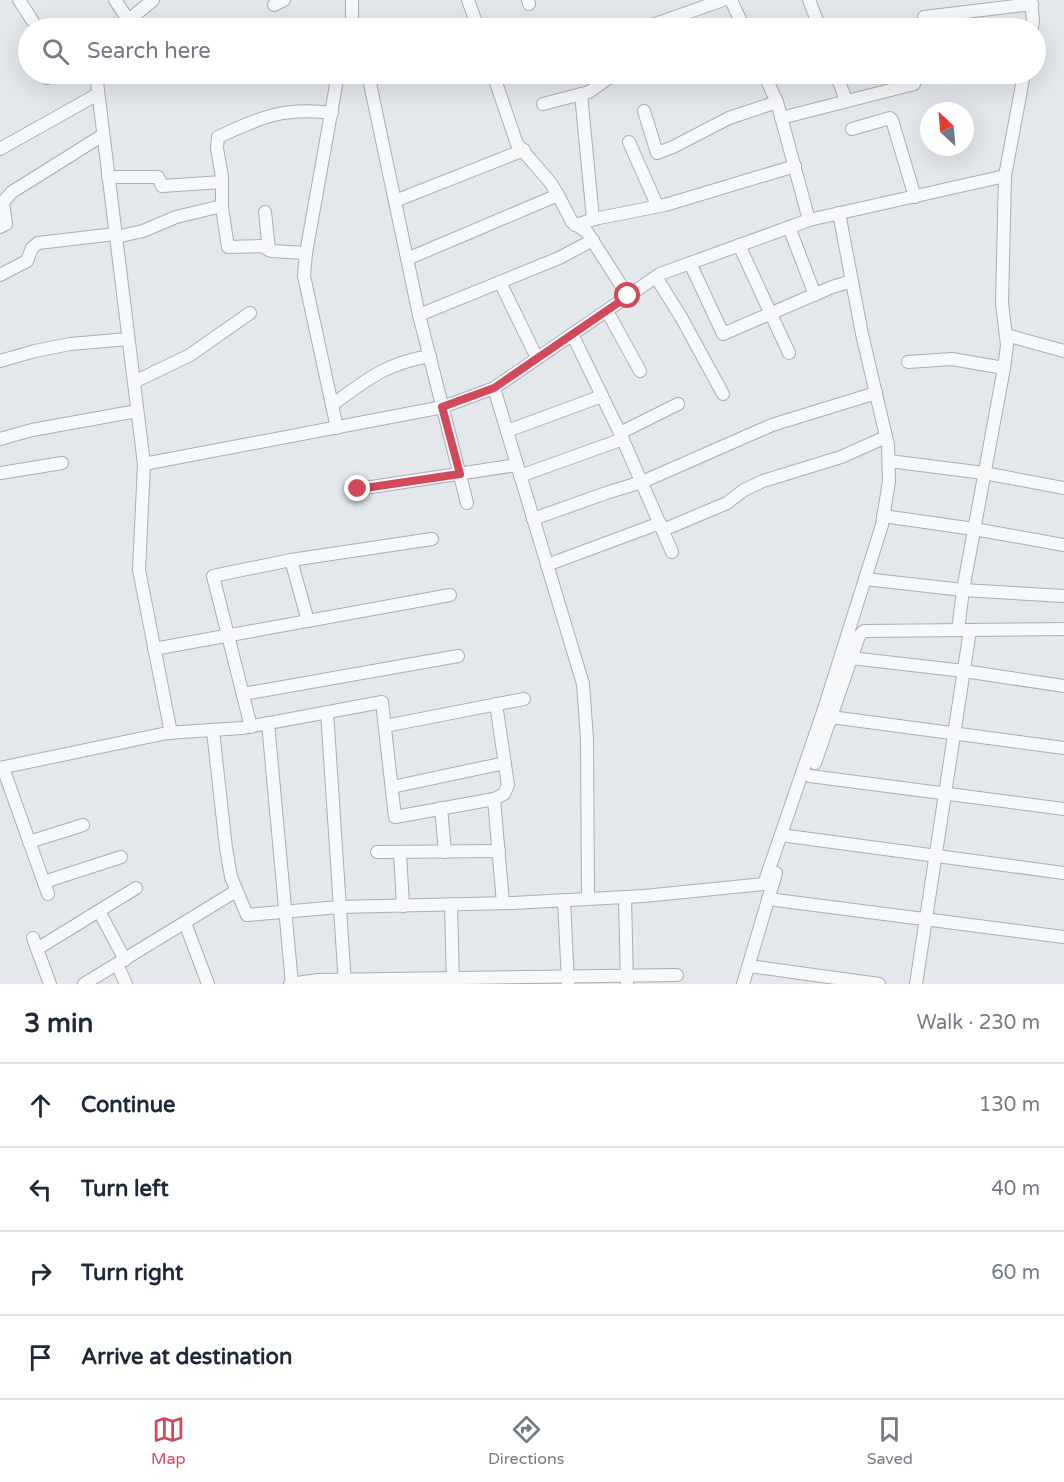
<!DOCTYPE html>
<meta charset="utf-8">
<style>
:root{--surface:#fff;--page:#f6f6f7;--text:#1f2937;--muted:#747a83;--line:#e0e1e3;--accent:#d1495b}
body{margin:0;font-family:"Varela Round",sans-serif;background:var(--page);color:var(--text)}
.compass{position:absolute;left:920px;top:102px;width:54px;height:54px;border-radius:50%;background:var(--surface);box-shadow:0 6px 24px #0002;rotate:334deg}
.stop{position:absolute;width:18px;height:18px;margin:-14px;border:4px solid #d1495b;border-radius:50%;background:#fff}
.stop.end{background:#d1495b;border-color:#fff;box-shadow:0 2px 6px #0008}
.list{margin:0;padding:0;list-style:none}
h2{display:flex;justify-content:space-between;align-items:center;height:78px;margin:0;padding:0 24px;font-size:26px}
h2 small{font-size:20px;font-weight:400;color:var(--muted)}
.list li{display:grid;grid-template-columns:39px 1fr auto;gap:18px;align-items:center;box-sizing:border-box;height:84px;padding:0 24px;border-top:2px solid var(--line)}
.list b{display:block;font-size:22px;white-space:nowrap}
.list em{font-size:20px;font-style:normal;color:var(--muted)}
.icon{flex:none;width:33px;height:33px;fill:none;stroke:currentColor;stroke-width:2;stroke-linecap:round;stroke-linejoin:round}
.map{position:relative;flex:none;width:1064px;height:984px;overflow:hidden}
.search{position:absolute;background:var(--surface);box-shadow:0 6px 24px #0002;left:18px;right:18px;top:18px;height:66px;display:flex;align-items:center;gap:15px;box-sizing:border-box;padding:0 21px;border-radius:33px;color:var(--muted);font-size:22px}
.sheet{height:414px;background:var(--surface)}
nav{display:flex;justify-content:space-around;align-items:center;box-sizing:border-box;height:84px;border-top:2px solid var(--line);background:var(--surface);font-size:16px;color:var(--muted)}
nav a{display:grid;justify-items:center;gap:3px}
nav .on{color:var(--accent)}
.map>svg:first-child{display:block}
</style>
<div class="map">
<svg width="1064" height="984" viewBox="0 0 1064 984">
<rect width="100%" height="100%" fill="#e4e7ec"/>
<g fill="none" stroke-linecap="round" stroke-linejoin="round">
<defs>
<g id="minor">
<path d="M19,0L32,20"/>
<path d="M115,0L133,27"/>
<path d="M468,0L478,28"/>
<path d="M528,0L529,4"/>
<path d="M731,0L744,28"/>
<path d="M809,0L820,28"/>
<path d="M1031,0L1033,21L1032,28"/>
<path d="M274,5L284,0"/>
<path d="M924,17L1032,4"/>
<path d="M352,24V0"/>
<path d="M119,28L153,0"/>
<path d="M644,28L723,0"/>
<path d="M781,28L787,26"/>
<path d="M96,74L144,464"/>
<path d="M368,74L419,315L467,503"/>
<path d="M764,74L777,102L809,220L1005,176L1024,74"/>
<path d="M836,74L846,100"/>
<path d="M47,78L54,74"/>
<path d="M581,94L593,219"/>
<path d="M543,104L589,92L614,74"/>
<path d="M644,111L657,153L673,147L729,118L777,102"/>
<path d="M781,118L914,84"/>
<path d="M852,129L890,118L892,120L915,197"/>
<path d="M629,142L657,205"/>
<path d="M0,149L98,94"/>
<path d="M108,177H158L162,186L222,182"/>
<path d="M558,195L572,222L587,232L628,296"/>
<path d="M395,201L524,150"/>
<path d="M265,212L269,250"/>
<path d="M575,225L599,218L665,205L795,166"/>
<path d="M0,227L6,224L3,202L12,192L103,135"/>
<path d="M789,227L815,295"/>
<path d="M116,237L143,231L176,217L222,206"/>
<path d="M739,245L789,353"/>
<path d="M306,253L271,251L262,246L228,247L222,208V177L217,148L218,137C261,117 284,107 332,113"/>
<path d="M407,259L558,195L550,182L517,144L493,74"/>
<path d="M690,263L723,334L832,287L852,281"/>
<path d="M0,275L27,261L32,248L38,243L115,234"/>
<path d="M656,277L681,317L723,394"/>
<path d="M500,282L537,358"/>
<path d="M607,311L640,371"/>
<path d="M419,315L559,258L593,240"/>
<path d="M572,334L620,433L672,552"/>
<path d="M1006,335L1064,351"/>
<path d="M0,361L35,351L70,344L128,339"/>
<path d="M908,362L952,359L1004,368"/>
<path d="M134,382L190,355L250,313"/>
<path d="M494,388L583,684L587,739L588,897"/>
<path d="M332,405C368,379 384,364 430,356"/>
<path d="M337,428L304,276L306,253L338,74"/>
<path d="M507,431L602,396"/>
<path d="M620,433L678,404"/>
<path d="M0,439L32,430L137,411"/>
<path d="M889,461L984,473L1064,488"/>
<path d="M0,473L62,463"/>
<path d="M520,476L623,439"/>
<path d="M358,489L517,465"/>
<path d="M883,516L974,529L1064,545"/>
<path d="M533,519L609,492L642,482L772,425L876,393"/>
<path d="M663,530L727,503L744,490L763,481L841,457L886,437"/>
<path d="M291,560L308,621"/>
<path d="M547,565L660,523"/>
<path d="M865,579L963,590L1064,596"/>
<path d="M958,630L963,590L1004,368L1007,345L1002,303L1005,176"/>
<path d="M154,649L450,595"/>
<path d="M851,658L964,671L1064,686"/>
<path d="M243,694L458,656"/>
<path d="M327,712L345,984"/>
<path d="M831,717L1064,748"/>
<path d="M268,723L292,984"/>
<path d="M385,726L524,699"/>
<path d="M251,727L213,576L291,560L432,539"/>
<path d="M213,731L226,848L231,877L247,915L339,907L512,903L644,896L764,884L824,709L882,525L889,481L888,445L862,334L839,213"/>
<path d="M171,733L139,570L144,464L443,407L494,388L660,274L809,220"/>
<path d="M815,763L859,636L864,631L1064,629"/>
<path d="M0,768L167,733L242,728L382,702L395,817L494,799L504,794L508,785L496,704"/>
<path d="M3,768L48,894"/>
<path d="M810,776L1064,809"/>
<path d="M392,787L505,763"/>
<path d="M494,799L503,903"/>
<path d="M441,808L445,852"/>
<path d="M788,836L1064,873"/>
<path d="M29,842L83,825"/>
<path d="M377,852L499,851"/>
<path d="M400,852L403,906"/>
<path d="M44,882L121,857"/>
<path d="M625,897L627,984"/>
<path d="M768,899L1064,937"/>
<path d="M564,900L568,983"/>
<path d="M451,904L453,984"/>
<path d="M99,911L125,960"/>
<path d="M185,923L208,984"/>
<path d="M33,938L50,984"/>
<path d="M37,949L136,888"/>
<path d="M117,964L126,984"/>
<path d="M749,966L879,984"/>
<path d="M84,984L236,891"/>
<path d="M290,984L318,980L677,975"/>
<path d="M743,984L776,873"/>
<path d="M916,984L970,630"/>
</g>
</defs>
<use href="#minor" stroke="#a9aeb7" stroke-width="14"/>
<use href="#minor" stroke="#f7f8fa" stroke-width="12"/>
</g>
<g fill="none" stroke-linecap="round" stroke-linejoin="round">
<path stroke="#d1495b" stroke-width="8" d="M358,489L460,474L442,407L494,388L628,296"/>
</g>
</svg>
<svg class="compass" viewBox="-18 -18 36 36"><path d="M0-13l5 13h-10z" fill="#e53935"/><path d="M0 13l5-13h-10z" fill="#747a83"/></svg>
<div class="stop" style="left:628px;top:296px"></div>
<div class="stop end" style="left:358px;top:489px"></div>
<div class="search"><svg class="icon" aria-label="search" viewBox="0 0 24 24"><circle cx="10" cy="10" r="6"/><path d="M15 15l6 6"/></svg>Search here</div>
</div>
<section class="sheet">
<h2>3 min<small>Walk · 230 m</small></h2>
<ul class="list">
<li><svg class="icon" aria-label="ahead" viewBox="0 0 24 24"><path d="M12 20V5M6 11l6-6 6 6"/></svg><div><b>Continue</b></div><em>130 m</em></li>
<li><svg class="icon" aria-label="left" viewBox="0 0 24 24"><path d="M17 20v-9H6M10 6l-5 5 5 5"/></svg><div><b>Turn left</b></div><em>40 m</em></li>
<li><svg class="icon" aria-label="right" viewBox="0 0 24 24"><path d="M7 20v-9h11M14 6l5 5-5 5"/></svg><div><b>Turn right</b></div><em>60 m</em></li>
<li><svg class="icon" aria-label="arrive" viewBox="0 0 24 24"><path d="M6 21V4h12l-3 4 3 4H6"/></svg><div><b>Arrive at destination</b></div></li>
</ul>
</section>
<nav>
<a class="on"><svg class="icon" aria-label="map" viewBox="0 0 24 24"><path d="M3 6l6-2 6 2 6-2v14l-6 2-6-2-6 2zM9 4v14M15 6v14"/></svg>Map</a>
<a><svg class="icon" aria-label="directions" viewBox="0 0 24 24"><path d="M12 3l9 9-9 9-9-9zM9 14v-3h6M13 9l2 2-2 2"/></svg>Directions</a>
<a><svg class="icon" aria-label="saved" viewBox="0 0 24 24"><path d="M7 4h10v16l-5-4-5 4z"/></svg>Saved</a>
</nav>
